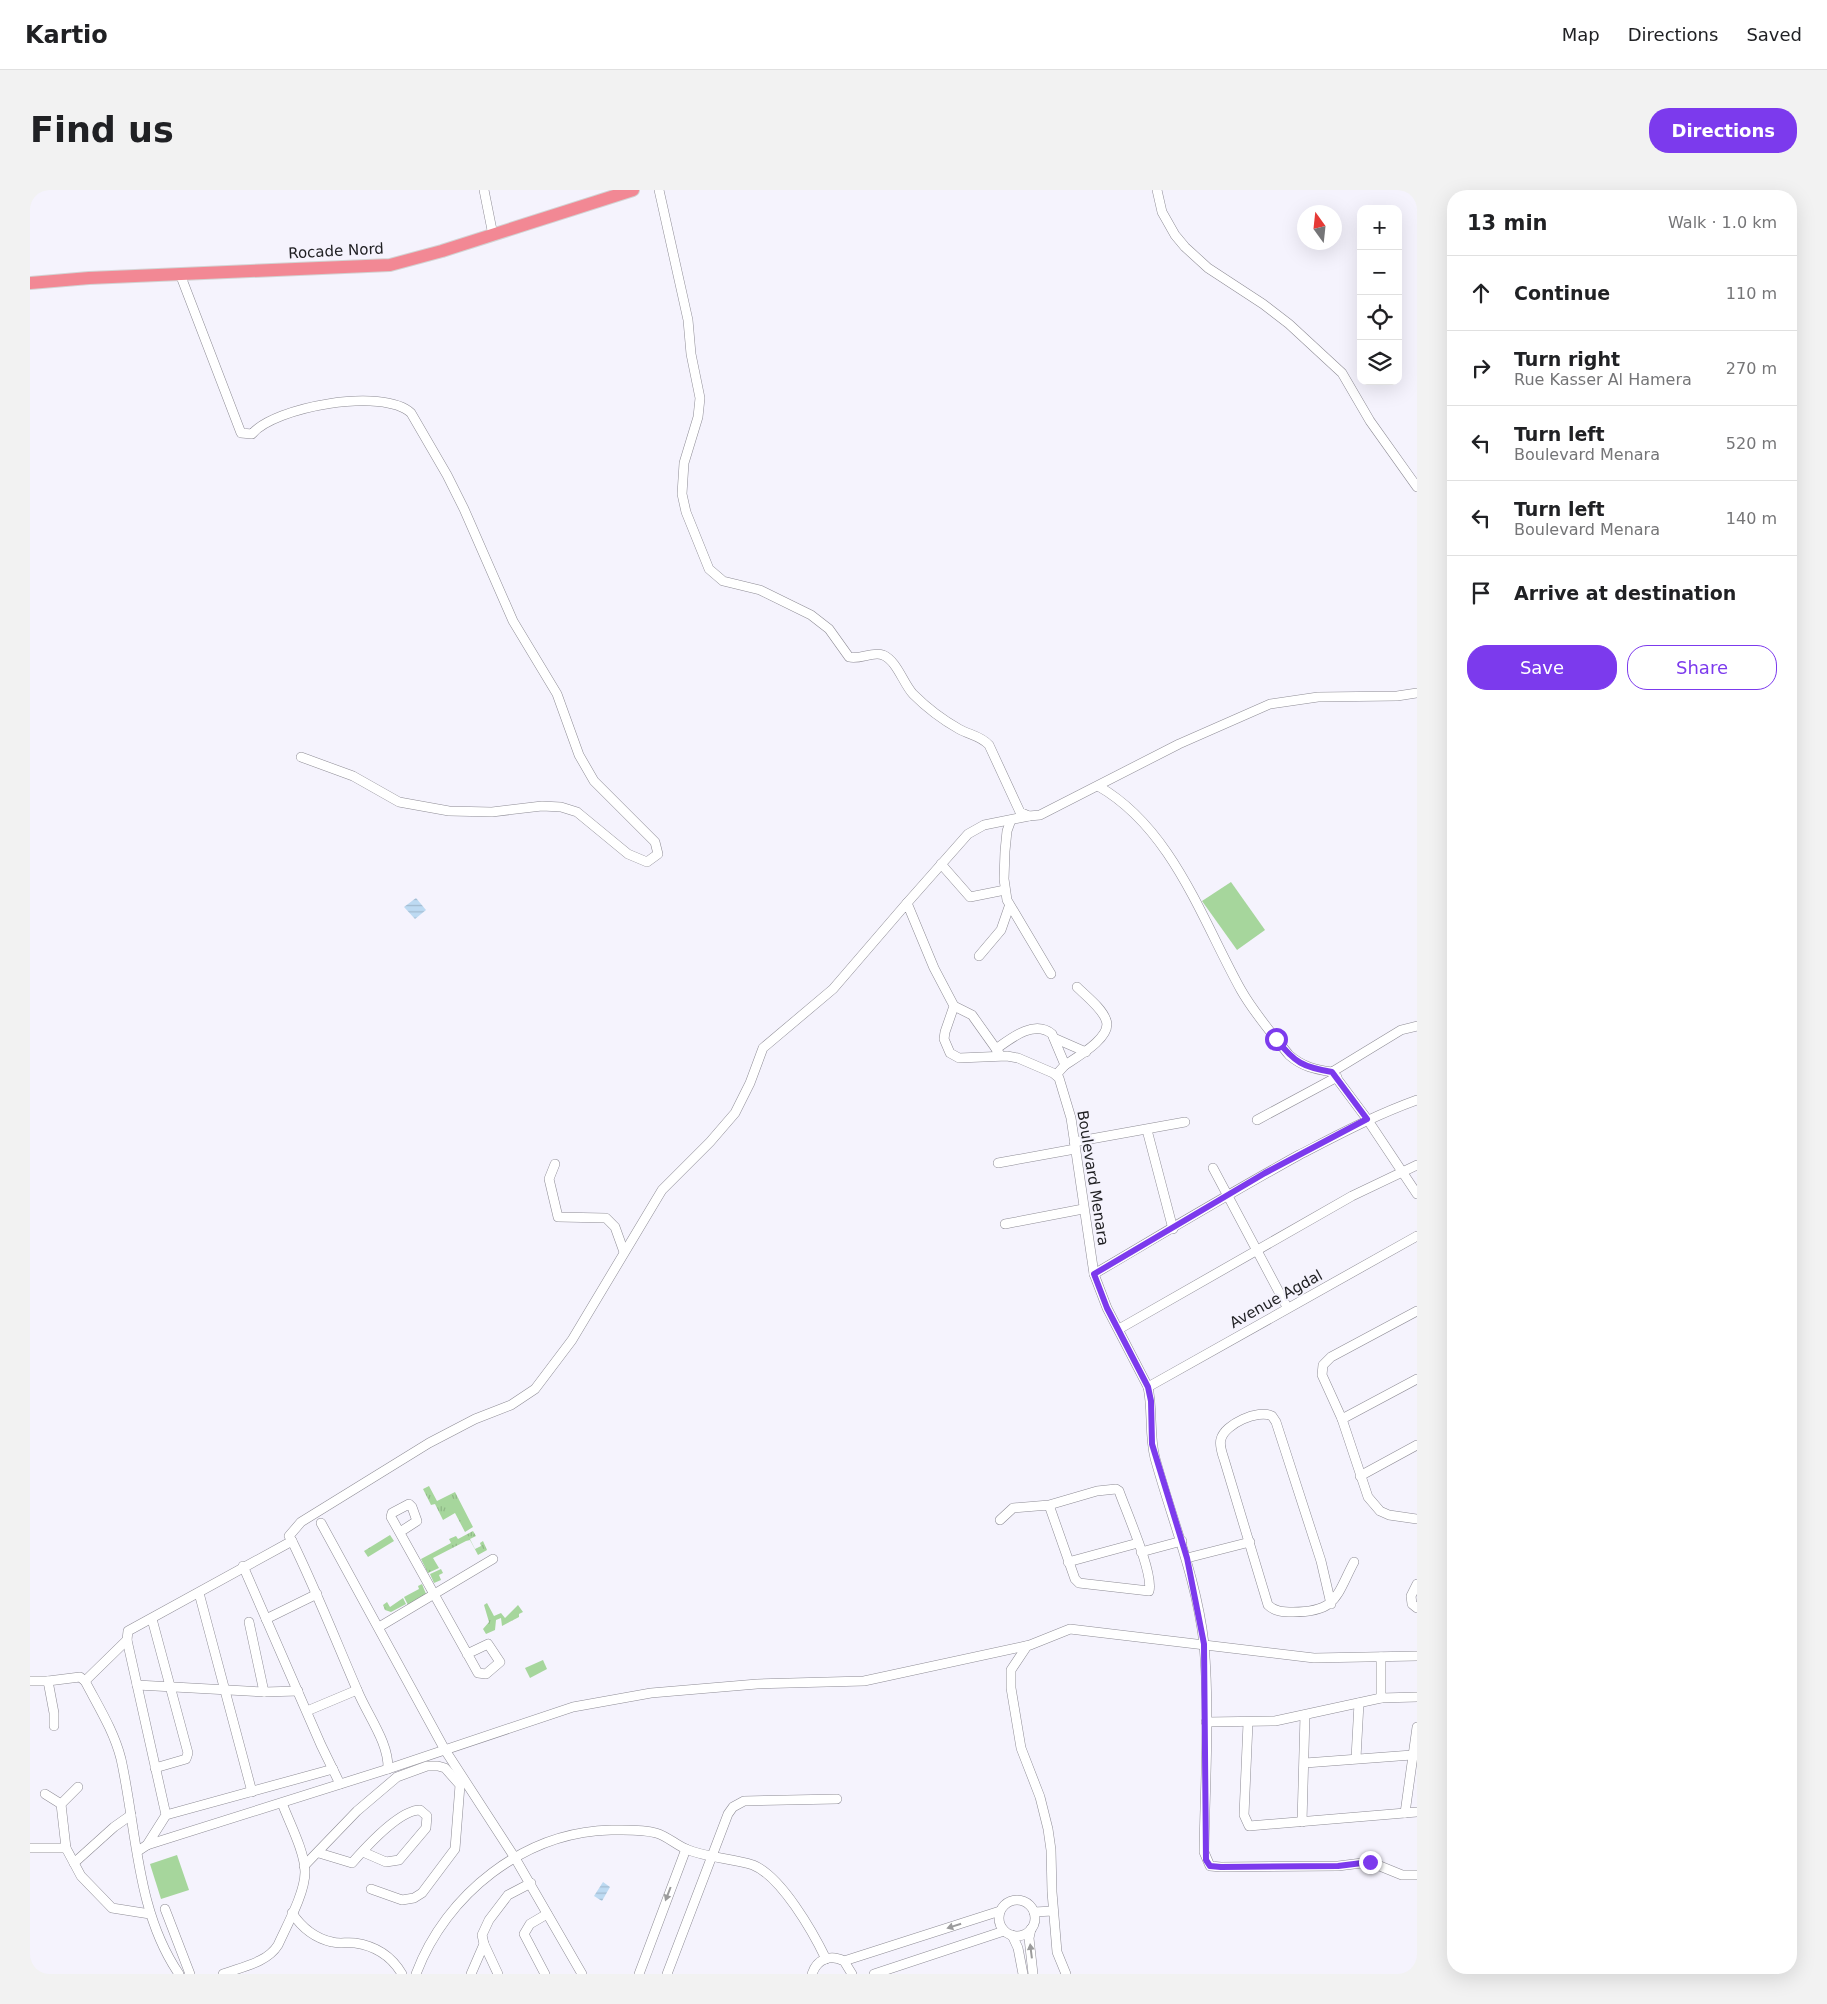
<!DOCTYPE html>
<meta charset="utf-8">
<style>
:root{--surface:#fff;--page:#f2f2f2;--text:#202124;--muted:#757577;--line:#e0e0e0;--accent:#7c3aed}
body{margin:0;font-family:"DejaVu Sans",sans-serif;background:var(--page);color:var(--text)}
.controls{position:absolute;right:15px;top:15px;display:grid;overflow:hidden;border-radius:10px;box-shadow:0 5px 20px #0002}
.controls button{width:45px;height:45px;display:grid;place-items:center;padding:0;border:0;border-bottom:1px solid var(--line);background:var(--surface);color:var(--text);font:25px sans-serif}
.compass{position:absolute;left:1267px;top:15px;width:45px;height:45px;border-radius:50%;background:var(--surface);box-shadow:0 5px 20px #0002;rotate:345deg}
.stop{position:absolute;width:15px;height:15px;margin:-11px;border:4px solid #7c3aed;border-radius:50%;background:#fff}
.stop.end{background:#7c3aed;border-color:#fff;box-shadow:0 1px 5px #0008}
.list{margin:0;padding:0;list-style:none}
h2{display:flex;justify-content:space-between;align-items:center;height:65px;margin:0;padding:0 20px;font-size:21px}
h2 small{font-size:16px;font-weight:400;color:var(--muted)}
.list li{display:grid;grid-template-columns:32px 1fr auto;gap:15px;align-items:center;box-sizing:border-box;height:75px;padding:0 20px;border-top:1px solid var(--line)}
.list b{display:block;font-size:19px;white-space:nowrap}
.list p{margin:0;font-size:16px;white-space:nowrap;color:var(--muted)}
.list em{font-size:16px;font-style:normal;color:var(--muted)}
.actions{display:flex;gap:10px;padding:15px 20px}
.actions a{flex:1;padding:11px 0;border:1px solid var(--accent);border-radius:20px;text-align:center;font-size:18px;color:var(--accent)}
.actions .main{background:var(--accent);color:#fff}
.icon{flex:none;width:28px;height:28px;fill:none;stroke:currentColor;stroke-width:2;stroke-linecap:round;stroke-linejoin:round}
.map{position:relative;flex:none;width:1387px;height:1784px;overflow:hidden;border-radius:20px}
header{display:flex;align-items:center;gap:30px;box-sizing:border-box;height:70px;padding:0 25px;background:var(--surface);border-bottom:1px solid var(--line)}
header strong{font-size:24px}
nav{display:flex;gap:28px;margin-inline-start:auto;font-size:18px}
.intro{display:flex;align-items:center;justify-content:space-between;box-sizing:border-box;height:120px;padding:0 30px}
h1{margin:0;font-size:35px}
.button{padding:12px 22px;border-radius:20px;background:var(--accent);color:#fff;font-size:18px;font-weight:700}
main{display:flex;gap:30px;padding:0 30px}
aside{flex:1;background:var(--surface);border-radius:20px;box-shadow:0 5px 20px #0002}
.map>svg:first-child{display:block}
</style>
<header>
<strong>Kartio</strong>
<nav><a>Map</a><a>Directions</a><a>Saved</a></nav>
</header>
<div class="intro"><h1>Find us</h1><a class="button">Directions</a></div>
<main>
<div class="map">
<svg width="1387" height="1784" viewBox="0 0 1387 1784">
<defs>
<pattern id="grass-tufts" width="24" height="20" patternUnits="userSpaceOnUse" patternTransform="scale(1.25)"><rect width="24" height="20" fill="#a6d69c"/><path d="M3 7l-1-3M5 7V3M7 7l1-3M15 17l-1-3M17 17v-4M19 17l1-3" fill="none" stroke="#8fb786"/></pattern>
<pattern id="water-rules" width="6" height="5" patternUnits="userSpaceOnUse" patternTransform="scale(1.25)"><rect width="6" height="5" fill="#bddaf2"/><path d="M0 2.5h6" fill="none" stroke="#a2bbcf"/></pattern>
</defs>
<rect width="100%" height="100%" fill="#f5f3fd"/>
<g fill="url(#grass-tufts)">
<path d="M399,1296L407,1311L425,1302L443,1337L435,1342L425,1323L413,1330L405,1314L401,1315L393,1299Z"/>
<path d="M443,1341L446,1346L440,1349L445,1359L451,1356L450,1353L453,1351L457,1360L448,1365L440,1350L436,1351L403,1368L409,1378L398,1383L391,1369L421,1353L419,1349L426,1346L428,1349Z"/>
<path d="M360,1345L364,1351L338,1367L334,1361Z"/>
<path d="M411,1379L413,1383L409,1385L411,1390L404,1393L400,1384Z"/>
<path d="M392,1394L396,1404L378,1415L374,1407L389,1399L388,1396Z"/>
<path d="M373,1408L376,1414L361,1422L355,1420L353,1415L357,1412L360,1417Z"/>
<path d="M457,1413L464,1426L471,1423L475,1428L488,1415L493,1422L489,1424V1427L472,1436L471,1428L466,1430L465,1440L456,1444L453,1439L459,1432L454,1415Z"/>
</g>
<g fill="#a6d69c">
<path d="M1201,692L1235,740L1207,760L1172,711Z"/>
<path d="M513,1470L517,1479L500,1488L495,1478Z"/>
<path d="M147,1665L159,1700L131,1709L120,1674Z"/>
</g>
<g fill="url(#water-rules)">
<path d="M386,708L396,720L385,729L374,717Z"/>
<path d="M573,1692L580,1697L572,1711L564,1706Z"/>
</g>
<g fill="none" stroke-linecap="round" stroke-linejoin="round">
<defs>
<g id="minor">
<path d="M454,0L463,45"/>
<path d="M629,0L658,130L661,164L670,208L668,227L654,273L652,304L656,322L679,379L693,391L730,400L781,425L799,439L819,467C830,470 842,461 853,465C867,471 873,493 883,504C897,518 913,530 929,539C940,545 951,546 959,555L990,622L999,626L1010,625L1149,554L1240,514L1288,507L1367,506L1387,503"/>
<path d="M1127,0L1132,22L1145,45L1155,57L1178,78L1233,114L1259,134L1312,183L1340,231L1387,297"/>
<path d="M150,84L211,243L222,244C244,217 353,197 381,223L417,285L434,319L483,431L527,504L549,565L564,591L625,652L628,664L617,672L598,664L547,622L531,617L512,616L462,622L419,621L369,612L323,586L271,567"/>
<path d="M1068,596C1142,638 1172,730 1211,800C1224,823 1243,845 1259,865C1273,877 1284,879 1302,882L1371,840L1387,836"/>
<path d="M981,630L977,641L975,661L974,689L977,710L1021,784"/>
<path d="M911,674L940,707L975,700"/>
<path d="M877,713L938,644L954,635L999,626"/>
<path d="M949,766L971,740L979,717"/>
<path d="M924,816L942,825L969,863"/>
<path d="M1024,848L1056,862"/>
<path d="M966,859C980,849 1004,829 1022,844L1035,875L1026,885"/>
<path d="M1035,875C1047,867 1083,847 1076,830C1072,818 1056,806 1047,797"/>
<path d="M1302,882L1337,929L1387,1004"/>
<path d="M1227,930L1307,887"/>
<path d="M1117,940L1143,1039"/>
<path d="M1044,952L1155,932"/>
<path d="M968,973L1045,959"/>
<path d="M525,974L519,989L528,1027L576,1028L585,1037L594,1062"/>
<path d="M1183,978L1257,1117"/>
<path d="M975,1034L1053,1019"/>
<path d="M1064,1084C1132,1044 1200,1003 1269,965C1308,945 1345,925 1387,910"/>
<path d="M1387,1121L1301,1167L1293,1175L1292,1185L1312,1229L1338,1307L1350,1321L1359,1325L1387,1329"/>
<path d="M1089,1139L1322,1006L1387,975"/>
<path d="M1118,1197L1387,1046"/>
<path d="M1312,1229L1387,1189"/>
<path d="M1330,1286L1387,1255"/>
<path d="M970,1330L983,1318L1019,1315L1067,1301L1086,1299L1089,1301C1096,1321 1124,1384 1119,1401L1049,1393L1045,1389L1019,1315"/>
<path d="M291,1333L415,1560L485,1668L552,1784"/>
<path d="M370,1342L387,1331L382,1317L379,1314L362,1323L361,1327L448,1483L456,1484L470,1472L458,1454L437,1464"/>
<path d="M262,1351C286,1400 306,1451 328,1502C338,1526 359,1553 358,1579"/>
<path d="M1111,1362L1152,1351"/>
<path d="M1157,1368L1220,1352"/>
<path d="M1038,1372L1108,1353"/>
<path d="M213,1376L291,1555L310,1594"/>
<path d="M1387,1394L1381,1406L1382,1414L1387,1418"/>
<path d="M169,1403L222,1602"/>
<path d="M1301,1414L1291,1371L1246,1232L1242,1226C1228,1219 1195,1234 1191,1249C1189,1255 1192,1263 1194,1269L1238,1415C1245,1422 1254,1422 1263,1422C1307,1422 1306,1406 1324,1372"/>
<path d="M122,1429L158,1563L156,1569L125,1578"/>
<path d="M236,1429L287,1404"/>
<path d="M219,1432L234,1502"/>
<path d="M349,1437L463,1369"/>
<path d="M997,1456L981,1480V1498L991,1558L1010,1607L1018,1639L1021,1660L1022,1702L1027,1762L1036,1784"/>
<path d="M0,1491H18L50,1487L55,1491C68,1516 84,1541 91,1569C107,1641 106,1721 149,1784"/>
<path d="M18,1491L24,1523V1536"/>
<path d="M55,1491L97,1450"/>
<path d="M107,1495L234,1502L268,1501"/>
<path d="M1351,1508V1467"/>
<path d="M277,1521L327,1500"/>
<path d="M1176,1532L1245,1531L1351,1508L1387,1507"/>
<path d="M1218,1533L1214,1625L1219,1636L1387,1622"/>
<path d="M1326,1568L1329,1513"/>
<path d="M1275,1573L1382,1565"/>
<path d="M48,1597L31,1614L36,1658L51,1686L82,1718L120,1724"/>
<path d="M15,1604L31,1614"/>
<path d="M1375,1623L1387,1537"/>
<path d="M136,1625L303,1579"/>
<path d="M1272,1632L1275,1525"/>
<path d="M117,1655L136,1625L97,1450L98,1441L262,1351L259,1346L271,1332L399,1253L445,1229L481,1215L505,1199L542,1150L632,1000L680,952L705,923L720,893L733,858L803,799L877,713L904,778L924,816L915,842L914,849L920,863L929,868L977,866L988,868L1023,883L1029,888L1041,928L1064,1084L1077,1118L1118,1197C1123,1220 1119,1245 1125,1268C1142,1330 1167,1390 1174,1454C1180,1523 1175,1594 1174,1662L1180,1676L1191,1677L1308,1676L1340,1672L1372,1685H1387"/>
<path d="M0,1658H36"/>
<path d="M108,1661L117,1655L358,1579L543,1517L621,1503L727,1494L834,1491L1000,1455L1040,1439L1284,1468L1387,1466"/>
<path d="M289,1663L322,1673C336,1657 369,1620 390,1620L397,1626L396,1638L369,1670L356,1672L333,1662"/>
<path d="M44,1673L84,1637L101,1625"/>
<path d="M274,1676L327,1621L367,1587L397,1576H408L415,1578L430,1595L425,1659L392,1703L384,1708L372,1710L341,1699"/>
<circle cx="987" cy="1728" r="18"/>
<path d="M135,1719L160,1784"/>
<path d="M1004,1722L1023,1721"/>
<path d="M262,1723C272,1738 284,1748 302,1752C309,1754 317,1752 325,1753C346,1756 362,1767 372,1784"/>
<path d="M1001,1739L999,1748L1003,1784"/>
<path d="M982,1745L988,1758L993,1784"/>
<path d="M454,1754L468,1784"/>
<path d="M814,1771L970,1721"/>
<path d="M193,1784C211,1777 237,1773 248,1755C257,1735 275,1703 275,1682C275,1662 259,1632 252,1613"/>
<path d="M386,1784C416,1704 494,1642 581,1640C596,1640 612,1639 626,1643C637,1646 646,1655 656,1659C677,1668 701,1668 723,1675C751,1686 783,1742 796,1769"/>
<path d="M441,1784L454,1754L452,1745L459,1730L478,1705L501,1693"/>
<path d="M515,1784L494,1744L500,1734L517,1724"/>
<path d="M609,1784L656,1659"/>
<path d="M637,1784L698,1624L703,1617L714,1611L807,1609"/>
<path d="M782,1784C787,1769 800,1764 814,1771L822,1784"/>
<path d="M844,1784L974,1741"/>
</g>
<path id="highway" d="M0,93L59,88L360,75L412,61L603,0"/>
</defs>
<use href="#minor" stroke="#8e8c95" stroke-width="10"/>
<use href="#highway" stroke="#d3d3d3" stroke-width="14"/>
<use href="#minor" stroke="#fff" stroke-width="9"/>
<use href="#highway" stroke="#f28894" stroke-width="12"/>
</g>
<defs><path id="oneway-solid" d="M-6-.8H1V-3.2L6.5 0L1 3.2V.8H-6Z" transform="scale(1.25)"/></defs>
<g fill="#9b9b9c">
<use href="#oneway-solid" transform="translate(638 1704) rotate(111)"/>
<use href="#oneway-solid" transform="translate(924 1736) rotate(162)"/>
<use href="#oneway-solid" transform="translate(1001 1761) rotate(-97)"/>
</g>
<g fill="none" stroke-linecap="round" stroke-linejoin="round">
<path stroke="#7c3aed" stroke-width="6" d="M1246,849C1265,873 1273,877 1302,882L1337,929L1235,983L1064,1084L1077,1118L1118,1197L1121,1211L1122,1254L1157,1368L1174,1454L1176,1670L1180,1676L1191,1677L1308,1676L1340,1672"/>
</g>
<g text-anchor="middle" stroke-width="4" stroke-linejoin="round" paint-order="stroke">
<g font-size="15" fill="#212124" stroke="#f5f3fd">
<text transform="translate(306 61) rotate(-3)" y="5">Rocade Nord</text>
<text transform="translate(1063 988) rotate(81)" y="5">Boulevard Menara</text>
<text transform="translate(1246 1109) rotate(-29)" y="5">Avenue Agdal</text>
</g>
</g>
</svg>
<div class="controls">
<button>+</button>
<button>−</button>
<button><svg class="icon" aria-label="locate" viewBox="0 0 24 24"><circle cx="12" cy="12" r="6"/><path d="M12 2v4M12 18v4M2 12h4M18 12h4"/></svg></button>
<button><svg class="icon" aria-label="layers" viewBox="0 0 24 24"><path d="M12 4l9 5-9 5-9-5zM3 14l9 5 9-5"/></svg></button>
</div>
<svg class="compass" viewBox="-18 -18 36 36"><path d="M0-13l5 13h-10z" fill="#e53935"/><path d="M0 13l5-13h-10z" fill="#757577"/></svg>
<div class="stop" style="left:1246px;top:849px"></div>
<div class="stop end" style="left:1340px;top:1672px"></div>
</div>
<aside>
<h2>13 min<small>Walk · 1.0 km</small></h2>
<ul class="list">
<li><svg class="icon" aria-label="ahead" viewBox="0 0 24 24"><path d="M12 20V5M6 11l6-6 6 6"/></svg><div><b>Continue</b></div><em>110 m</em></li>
<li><svg class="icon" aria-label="right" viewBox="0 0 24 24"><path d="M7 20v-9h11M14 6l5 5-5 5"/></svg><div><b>Turn right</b><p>Rue Kasser Al Hamera</p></div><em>270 m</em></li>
<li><svg class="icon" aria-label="left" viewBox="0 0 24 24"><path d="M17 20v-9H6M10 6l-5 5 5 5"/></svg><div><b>Turn left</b><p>Boulevard Menara</p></div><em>520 m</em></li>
<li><svg class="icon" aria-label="left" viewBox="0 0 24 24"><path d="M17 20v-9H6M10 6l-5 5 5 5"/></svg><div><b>Turn left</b><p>Boulevard Menara</p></div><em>140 m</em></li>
<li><svg class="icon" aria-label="arrive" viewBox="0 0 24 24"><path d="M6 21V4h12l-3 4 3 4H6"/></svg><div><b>Arrive at destination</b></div></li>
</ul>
<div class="actions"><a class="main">Save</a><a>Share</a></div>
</aside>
</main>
